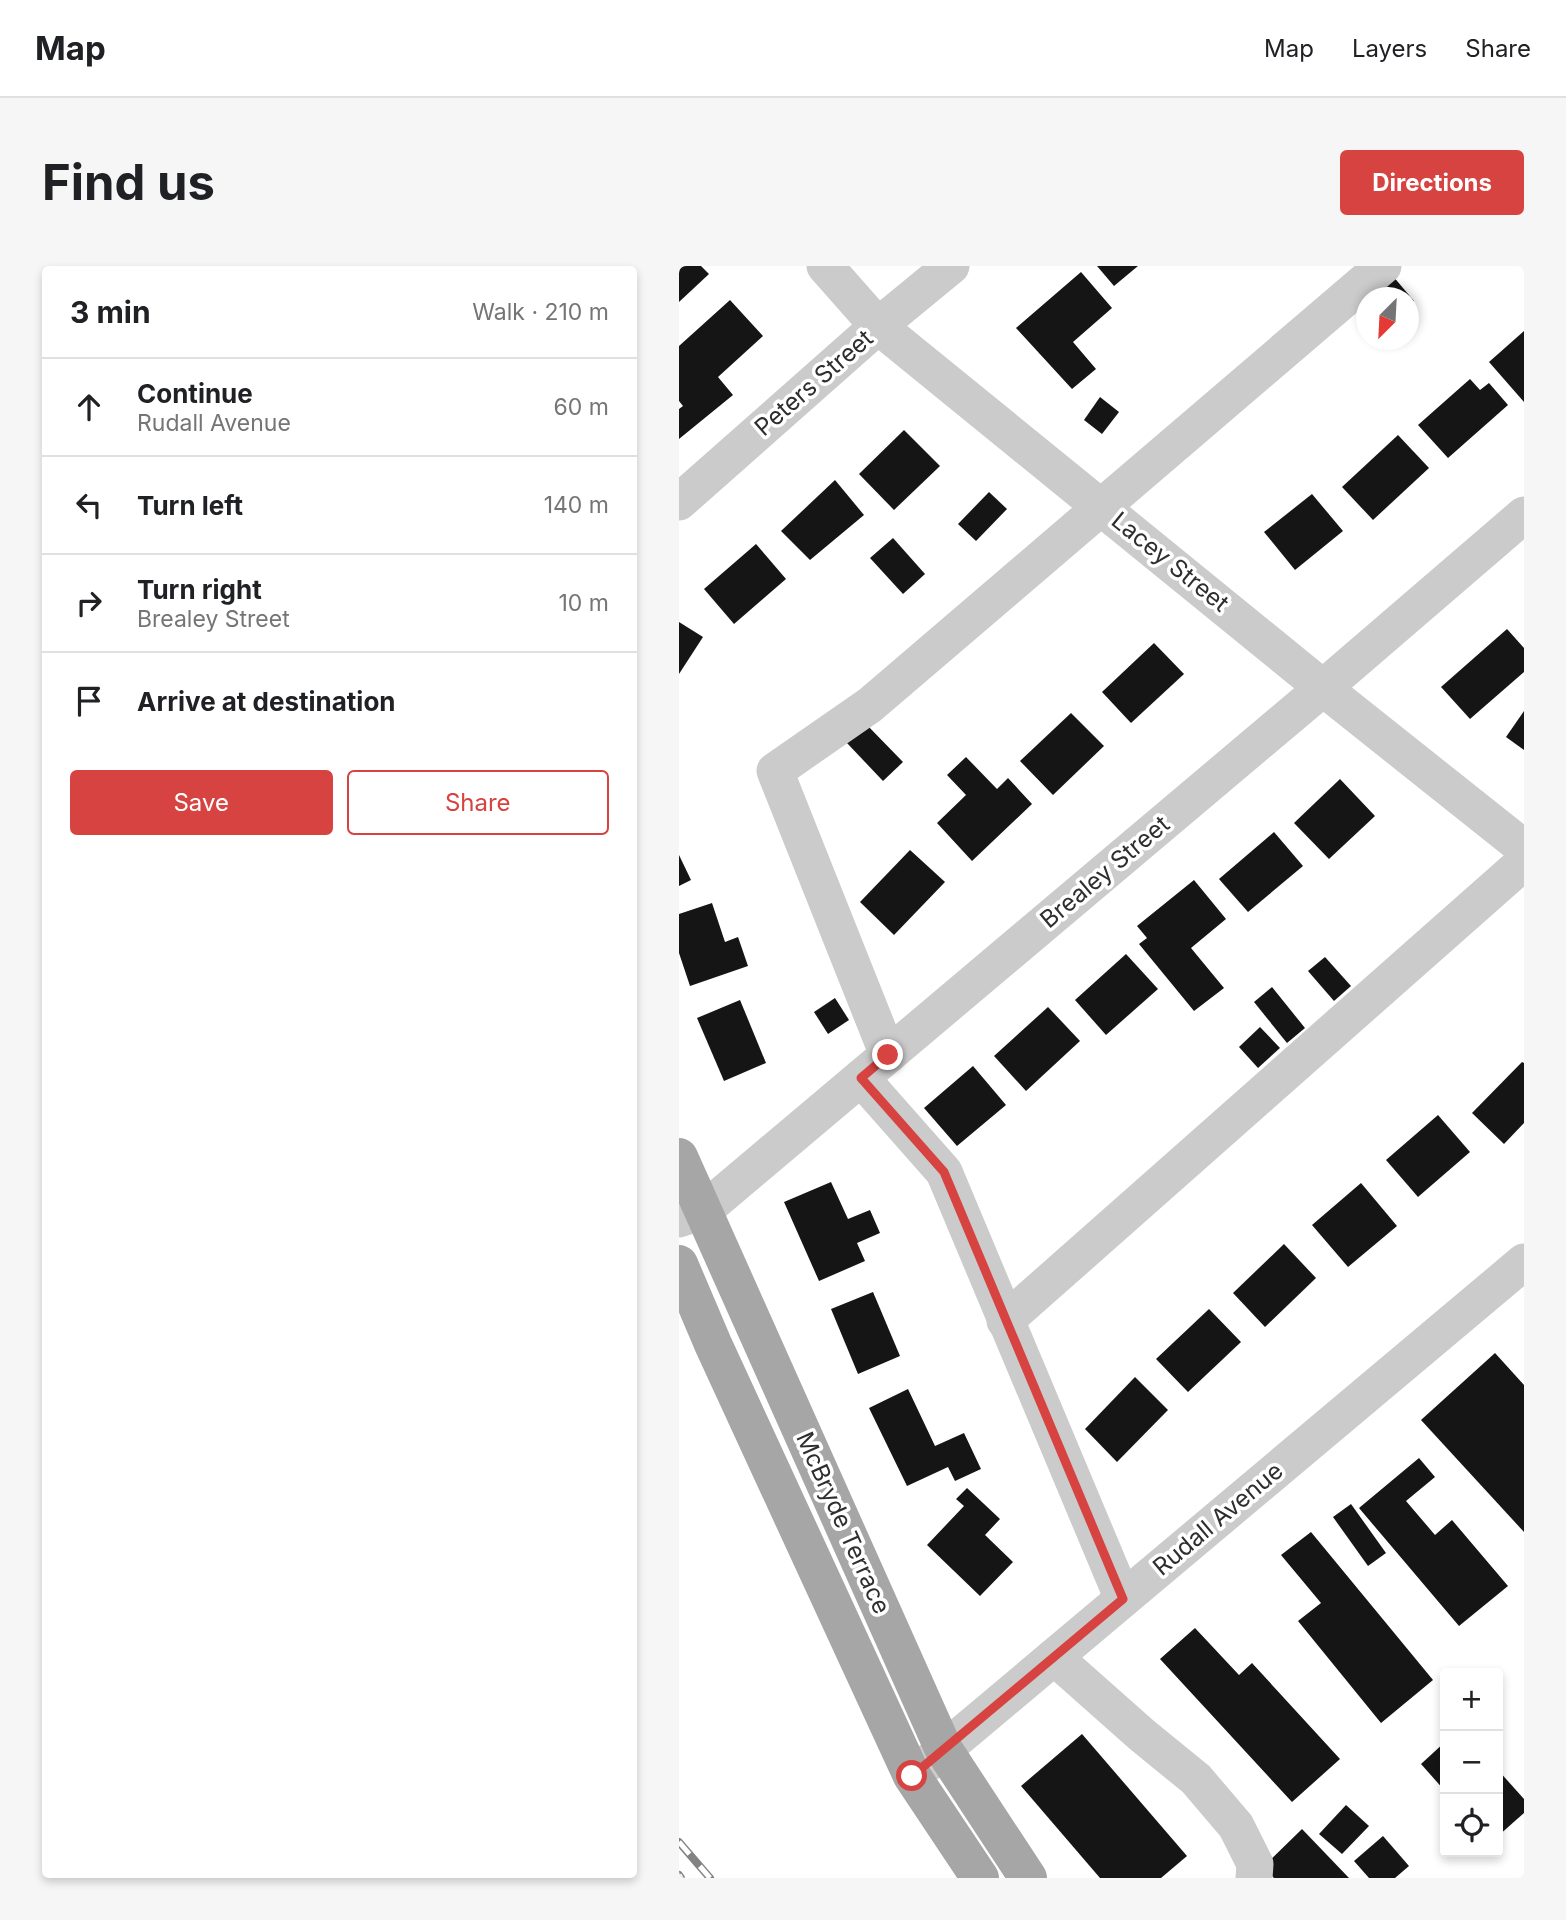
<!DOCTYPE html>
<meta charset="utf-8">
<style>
:root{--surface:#fff;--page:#f6f6f6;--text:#202124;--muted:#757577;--line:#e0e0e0;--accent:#d64340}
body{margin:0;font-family:Inter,sans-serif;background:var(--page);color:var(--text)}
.controls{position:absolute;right:21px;bottom:21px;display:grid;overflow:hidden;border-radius:7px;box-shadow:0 4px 10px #0003}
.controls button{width:63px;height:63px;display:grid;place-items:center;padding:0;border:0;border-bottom:2px solid var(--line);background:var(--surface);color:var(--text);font:35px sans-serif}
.compass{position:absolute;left:677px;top:21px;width:63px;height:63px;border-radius:50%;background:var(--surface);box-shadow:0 4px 10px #0003;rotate:204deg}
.stop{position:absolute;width:21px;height:21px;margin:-16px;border:5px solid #d64340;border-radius:50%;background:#fff}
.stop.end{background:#d64340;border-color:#fff;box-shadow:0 2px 7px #0008}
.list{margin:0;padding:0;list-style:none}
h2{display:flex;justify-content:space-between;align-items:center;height:91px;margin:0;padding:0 28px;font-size:30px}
h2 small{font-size:23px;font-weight:400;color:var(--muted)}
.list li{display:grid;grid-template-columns:46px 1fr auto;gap:21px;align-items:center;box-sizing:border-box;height:98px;padding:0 28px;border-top:2px solid var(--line)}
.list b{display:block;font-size:26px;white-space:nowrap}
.list p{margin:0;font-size:23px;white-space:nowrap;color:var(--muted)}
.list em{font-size:23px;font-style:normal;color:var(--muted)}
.actions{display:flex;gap:14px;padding:21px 28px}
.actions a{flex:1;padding:16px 0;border:2px solid var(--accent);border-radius:7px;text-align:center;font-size:24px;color:var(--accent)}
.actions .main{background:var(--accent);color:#fff}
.icon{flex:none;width:38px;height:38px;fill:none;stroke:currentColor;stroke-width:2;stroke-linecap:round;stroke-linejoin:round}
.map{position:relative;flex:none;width:845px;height:1612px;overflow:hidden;border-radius:7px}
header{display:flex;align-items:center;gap:42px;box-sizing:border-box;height:98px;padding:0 35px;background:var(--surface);border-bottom:2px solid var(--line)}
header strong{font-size:33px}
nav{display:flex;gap:38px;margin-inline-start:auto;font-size:24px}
.intro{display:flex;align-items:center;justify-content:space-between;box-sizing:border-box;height:168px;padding:0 42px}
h1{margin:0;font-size:49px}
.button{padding:18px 32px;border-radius:7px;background:var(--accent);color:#fff;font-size:24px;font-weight:700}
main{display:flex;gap:42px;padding:0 42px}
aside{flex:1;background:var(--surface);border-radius:7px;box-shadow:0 4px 10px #0003}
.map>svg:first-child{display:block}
</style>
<header>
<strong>Map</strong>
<nav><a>Map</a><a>Layers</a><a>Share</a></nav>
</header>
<div class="intro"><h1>Find us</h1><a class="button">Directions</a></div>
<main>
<aside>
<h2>3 min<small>Walk · 210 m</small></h2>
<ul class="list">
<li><svg class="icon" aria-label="ahead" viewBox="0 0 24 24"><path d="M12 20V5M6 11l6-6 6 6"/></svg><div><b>Continue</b><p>Rudall Avenue</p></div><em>60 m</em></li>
<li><svg class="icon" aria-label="left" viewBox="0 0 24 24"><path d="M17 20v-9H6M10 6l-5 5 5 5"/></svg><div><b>Turn left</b></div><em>140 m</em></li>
<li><svg class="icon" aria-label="right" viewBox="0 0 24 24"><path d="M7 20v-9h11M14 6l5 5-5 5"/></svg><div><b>Turn right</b><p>Brealey Street</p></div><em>10 m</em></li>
<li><svg class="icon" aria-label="arrive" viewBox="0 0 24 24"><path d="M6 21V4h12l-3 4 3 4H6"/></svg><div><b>Arrive at destination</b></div></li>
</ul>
<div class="actions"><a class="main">Save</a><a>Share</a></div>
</aside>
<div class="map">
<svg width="845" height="1612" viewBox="0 0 845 1612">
<rect width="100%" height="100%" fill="#fff"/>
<g fill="#151515">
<path d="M0,0H22L30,8L0,36Z"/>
<path d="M418,0H459L435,20Z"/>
<path d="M402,6L433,42L394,76L417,103L393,123L337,62Z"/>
<path d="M713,9L735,35L730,40V32H688V39L684,34Z"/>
<path d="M51,34L84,70L39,111L54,129L0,173V143L4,140L0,135V80Z"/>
<path d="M845,65V136L810,96Z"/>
<path d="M791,113L801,124L810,117L829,139L769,192L739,159Z"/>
<path d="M421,131L440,146L423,168L405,154Z"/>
<path d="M225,164L261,200L215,244L180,208Z"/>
<path d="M719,169L750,202L694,254L663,221Z"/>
<path d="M156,214L185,249L131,294L102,265Z"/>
<path d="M310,226L328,243L297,275L279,258Z"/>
<path d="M633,228L664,265L616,304L585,266Z"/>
<path d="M214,272L246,308L224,328L191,292Z"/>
<path d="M77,278L107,313L55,358L25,323Z"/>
<path d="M0,356L24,371L0,408Z"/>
<path d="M828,363L845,382V406L791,453L762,421Z"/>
<path d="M475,377L505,408L452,457L423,426Z"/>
<path d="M845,445V484L827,471Z"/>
<path d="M392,447L425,480L374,529L341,495Z"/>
<path d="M186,457L224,496L204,515L167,476Z"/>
<path d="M287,491L318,523L329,512L353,538L293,595L258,557L287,529L268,509Z"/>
<path d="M661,513L696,550L650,593L615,557Z"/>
<path d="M595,566L624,600L569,646L540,613Z"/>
<path d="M231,584L266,616L215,669L181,636Z"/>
<path d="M0,589L12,614L0,620Z"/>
<path d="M515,614L547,653L512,682L545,722L515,745L460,678L468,672L458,660Z"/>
<path d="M33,637L46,676L59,671L69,700L11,720L0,687V648Z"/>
<path d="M447,688L479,723L427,769L396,734Z"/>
<path d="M646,691L672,720L655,735L629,705Z"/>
<path d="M593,721L626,762L608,777L575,736Z"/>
<path d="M156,732L170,754L149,768L135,746Z"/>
<path d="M61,734L87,797L45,815L18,752Z"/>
<path d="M369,741L401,775L347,825L315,790Z"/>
<path d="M581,761L601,782L579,802L560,781Z"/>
<path d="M843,796L845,797V857L825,878L793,847Z"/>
<path d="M294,800L327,839L278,880L245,842Z"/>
<path d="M759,849L791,886L739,931L707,894Z"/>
<path d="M152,916L169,953L191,944L201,967L178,977L186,995L140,1015L105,936Z"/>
<path d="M682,917L718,960L669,1001L633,959Z"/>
<path d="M605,978L637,1012L586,1061L554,1027Z"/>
<path d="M194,1026L221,1090L179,1108L152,1043Z"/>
<path d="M530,1043L562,1076L509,1126L477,1093Z"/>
<path d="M816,1087L845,1119V1266L742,1154Z"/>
<path d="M456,1111L489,1144L438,1196L406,1163Z"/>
<path d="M229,1123L256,1180L285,1167L302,1203L276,1215L269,1201L228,1220L190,1142Z"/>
<path d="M740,1192L756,1211L727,1235L756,1269L773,1254L829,1320L780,1360L680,1242Z"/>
<path d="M288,1222L321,1253L306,1269L334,1296L301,1330L248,1279L285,1240L277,1233Z"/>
<path d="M672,1238L707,1287L689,1300L654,1251Z"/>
<path d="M632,1266L754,1414L702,1457L619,1355L642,1337L602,1289Z"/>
<path d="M516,1362L560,1409L573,1397L661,1493L613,1536L481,1393Z"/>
<path d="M403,1468L508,1590L482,1612H421L342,1520Z"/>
<path d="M766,1476V1525L742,1498Z"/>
<path d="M819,1504L845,1533V1547L819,1570Z"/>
<path d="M667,1539L690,1560L663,1588L640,1568Z"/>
<path d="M623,1563L670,1612H595L584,1601Z"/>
<path d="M704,1570L730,1600L716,1612H690L675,1595Z"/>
</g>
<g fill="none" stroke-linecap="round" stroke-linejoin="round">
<g stroke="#cbcbcb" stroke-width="37">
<path d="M146,0L199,60L644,422L845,582"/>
<path d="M0,236L199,60L272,0"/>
<path d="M209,789L96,505L191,439L704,0"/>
<path d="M182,812L265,906L444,1333"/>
<path d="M0,953L24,945L644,422L845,249"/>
<path d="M326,1055L845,596"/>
<path d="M375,1391L463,1469L517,1513L557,1560L576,1598L575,1612"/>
<path d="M243,1502L845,996"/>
</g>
<g stroke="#a6a6a6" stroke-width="38">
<path d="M0,891L265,1484L349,1612"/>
<path d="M0,998L34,1078L233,1510L301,1612"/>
</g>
<defs>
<g id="rail">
<path d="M0,1576L31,1612"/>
<path d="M0,1609L2,1612"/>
</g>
</defs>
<use href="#rail" stroke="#838383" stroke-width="8"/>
<use href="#rail" stroke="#fff" stroke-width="5" stroke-dasharray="16" stroke-linecap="butt"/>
</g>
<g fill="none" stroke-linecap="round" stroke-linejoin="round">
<path stroke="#d64340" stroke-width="9" d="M209,789L182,812L265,906L444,1333L233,1510"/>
</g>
<g text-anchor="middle" stroke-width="7" stroke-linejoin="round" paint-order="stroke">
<g font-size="24" fill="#2e2e2e" stroke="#fff">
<text transform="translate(135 117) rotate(-41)" y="8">Peters Street</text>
<text transform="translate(491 296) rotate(39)" y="8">Lacey Street</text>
<text transform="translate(426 606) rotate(-40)" y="8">Brealey Street</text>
<text transform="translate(539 1253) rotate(-40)" y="8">Rudall Avenue</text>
<text transform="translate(164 1257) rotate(66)" y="8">McBryde Terrace</text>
</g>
</g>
</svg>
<div class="controls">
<button>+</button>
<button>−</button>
<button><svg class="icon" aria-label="locate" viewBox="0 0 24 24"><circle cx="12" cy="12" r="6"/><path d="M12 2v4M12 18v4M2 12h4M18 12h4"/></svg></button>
</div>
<svg class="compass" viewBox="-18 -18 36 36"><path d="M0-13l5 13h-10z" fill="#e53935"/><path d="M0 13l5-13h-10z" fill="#757577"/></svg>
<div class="stop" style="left:233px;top:1510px"></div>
<div class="stop end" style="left:209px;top:789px"></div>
</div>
</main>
